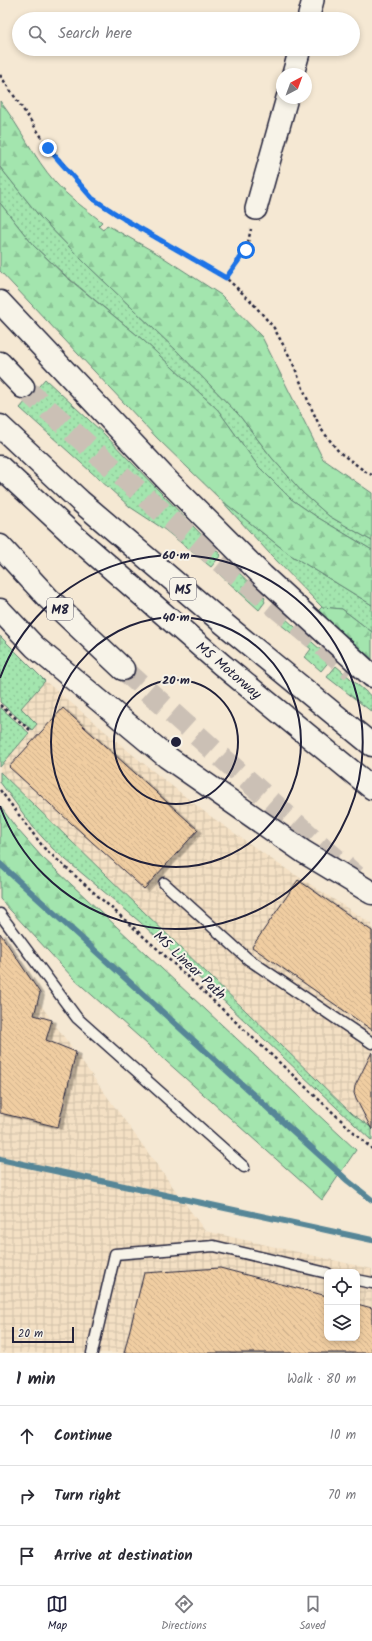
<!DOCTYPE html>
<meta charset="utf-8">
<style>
:root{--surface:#fff;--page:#f2f2f3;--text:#2b2b33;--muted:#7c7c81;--line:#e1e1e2;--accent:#22223b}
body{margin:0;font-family:Kalam,sans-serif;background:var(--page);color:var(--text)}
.controls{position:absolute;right:12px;bottom:12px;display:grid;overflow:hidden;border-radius:8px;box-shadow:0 2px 6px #0003}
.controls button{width:36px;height:36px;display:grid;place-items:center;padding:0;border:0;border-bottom:1px solid var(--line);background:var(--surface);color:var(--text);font:20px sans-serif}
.compass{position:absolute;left:276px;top:68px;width:36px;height:36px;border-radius:50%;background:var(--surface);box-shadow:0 2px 6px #0003;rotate:41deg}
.scale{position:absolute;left:12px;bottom:10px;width:62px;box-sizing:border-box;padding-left:4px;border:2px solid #22223b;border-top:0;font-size:11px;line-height:14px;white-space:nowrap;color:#22223b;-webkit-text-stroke:3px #f7f3e8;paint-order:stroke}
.stop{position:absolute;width:12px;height:12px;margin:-9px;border:3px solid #1a73e8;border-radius:50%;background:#fff}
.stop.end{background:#1a73e8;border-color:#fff;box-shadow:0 1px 4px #0008}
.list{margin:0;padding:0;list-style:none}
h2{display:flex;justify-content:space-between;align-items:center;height:52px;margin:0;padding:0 16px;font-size:17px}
h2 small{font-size:13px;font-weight:400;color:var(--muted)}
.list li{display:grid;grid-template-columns:26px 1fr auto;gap:12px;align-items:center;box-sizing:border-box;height:60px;padding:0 16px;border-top:1px solid var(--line)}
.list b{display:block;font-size:15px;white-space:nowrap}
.list em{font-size:13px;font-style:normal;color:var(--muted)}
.icon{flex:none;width:22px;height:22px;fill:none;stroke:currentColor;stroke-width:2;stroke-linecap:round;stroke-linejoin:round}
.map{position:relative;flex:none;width:372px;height:1353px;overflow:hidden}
.search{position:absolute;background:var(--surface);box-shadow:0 2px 6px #0003;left:12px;right:12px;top:12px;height:44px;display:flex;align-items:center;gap:10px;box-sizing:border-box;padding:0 14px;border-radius:22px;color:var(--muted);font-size:15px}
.sheet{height:232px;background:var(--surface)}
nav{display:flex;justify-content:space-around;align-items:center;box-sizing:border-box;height:56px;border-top:1px solid var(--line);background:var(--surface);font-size:11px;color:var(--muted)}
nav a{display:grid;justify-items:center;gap:2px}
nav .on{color:var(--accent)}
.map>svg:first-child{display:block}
</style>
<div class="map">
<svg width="372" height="1353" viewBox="0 0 372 1353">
<defs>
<pattern id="industrial-grid" width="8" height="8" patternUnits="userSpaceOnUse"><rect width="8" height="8" fill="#f4e0c4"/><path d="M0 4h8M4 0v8" fill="none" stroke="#d1c0a9"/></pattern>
<pattern id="grass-dots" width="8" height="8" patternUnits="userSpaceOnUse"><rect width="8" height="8" fill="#a3e5ae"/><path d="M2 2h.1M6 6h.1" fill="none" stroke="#8cc497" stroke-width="1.8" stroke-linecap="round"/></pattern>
<pattern id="forest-firs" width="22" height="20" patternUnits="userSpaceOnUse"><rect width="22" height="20" fill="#a3e5ae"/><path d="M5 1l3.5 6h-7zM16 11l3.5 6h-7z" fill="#8cc497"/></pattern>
<pattern id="building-back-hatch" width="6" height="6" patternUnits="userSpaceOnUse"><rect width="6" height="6" fill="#f0cda1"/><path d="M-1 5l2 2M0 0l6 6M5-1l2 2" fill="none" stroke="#ceb08c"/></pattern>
<filter id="shadow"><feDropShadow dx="4.5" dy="2.5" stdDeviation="0" flood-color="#0004"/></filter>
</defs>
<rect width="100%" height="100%" fill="#f5e8d3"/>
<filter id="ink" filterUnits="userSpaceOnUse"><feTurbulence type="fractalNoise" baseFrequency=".025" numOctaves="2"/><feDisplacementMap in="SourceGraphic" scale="8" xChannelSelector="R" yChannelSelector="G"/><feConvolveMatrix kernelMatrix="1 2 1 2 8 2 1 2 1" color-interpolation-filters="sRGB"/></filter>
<g filter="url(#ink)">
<g fill="url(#industrial-grid)" fill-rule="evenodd">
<path d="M45,681L138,759L206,813L277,863L372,924V1128L352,1114L0,772V767L37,724L21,708Z"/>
<path d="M0,949L205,1231L372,1269V1353H0ZM327,1272H357V1338H327Z"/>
</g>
<g fill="url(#grass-dots)" stroke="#628474">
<path d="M0,167L40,217L86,264L177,351L239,415L272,458L303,493L329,516L372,541V550L317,517L291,499L258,466L218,410L143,340L65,275L33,245L0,203Z"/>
<path d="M45,379L103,433L221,555L211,567L165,530L130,507L20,408Z"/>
<path d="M220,499L289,554L372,605V632L342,609L322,607L270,554Z"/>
<path d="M227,561L265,598L264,600L265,602L259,610L217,572Z"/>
<path d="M285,618L331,659L321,671L305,657L311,649L280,624Z"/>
<path d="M0,636L45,681L21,708L37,724L32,730L0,702Z"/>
<path d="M336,666L372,697V712L327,677Z"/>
<path d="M0,707L29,733L0,767Z"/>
<path d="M0,772L352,1114L372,1128V1141L140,922L53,849L33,827L0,782Z"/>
</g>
<g fill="url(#forest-firs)" stroke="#628474">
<path d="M0,101C20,127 34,158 55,182C68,197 86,209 102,222L98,226L103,230L107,225L158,254L221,295L262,337L323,459L372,493V541L329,516L303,493L272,458L239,415L177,351L86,264L40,217L0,167Z"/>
<path d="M0,203L33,245L64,275L143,340L218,410L258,466L291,499L317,517L372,550V605L289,554L220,499L157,438L0,271Z"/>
<path d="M322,607L342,609L372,632V659L318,611Z"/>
<path d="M0,806L17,829L42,857L356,1150L322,1200L74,979L0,899Z"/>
</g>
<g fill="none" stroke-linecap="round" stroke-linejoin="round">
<g stroke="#568697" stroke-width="6">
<path d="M0,864L348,1181L372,1200"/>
<path d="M0,1159L372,1240"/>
</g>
</g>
<g fill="url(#building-back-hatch)" stroke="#22223b" filter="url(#shadow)">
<path d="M63,708L198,830L144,889L9,767Z"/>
<path d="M298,880L372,931V1030L252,947Z"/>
<path d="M0,933L40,993L34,1015L52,1020L46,1040L76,1052L58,1127L0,1113Z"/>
<path d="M372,1052V1130L356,1099L354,1093L355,1086Z"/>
<path d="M220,1268L327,1296V1338H357V1304L372,1308V1353H124L144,1273Z"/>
</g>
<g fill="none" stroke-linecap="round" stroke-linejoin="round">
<g stroke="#cbc0b5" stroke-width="22" stroke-dasharray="22 11" stroke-linecap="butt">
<path d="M23,387L173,522L352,670"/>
<path d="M123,669L322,847L356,876"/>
</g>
<defs>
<g id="service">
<path d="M164,883L248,959L372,1043"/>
<path d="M0,914L77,1018L244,1167"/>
<path d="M357,1280L372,1283"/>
<path d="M92,1353L115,1254L214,1246L327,1273"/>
</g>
<g id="minor">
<path d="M308,19L313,0"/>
<path d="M293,74L300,49"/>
<path d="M256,209L287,98"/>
</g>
<g id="motorway">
<path d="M0,302L168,481L263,576L372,676"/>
<path d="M0,363L23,387"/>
<path d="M0,426L80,501L223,623L372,745"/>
<path d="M0,467L72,534L221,664L372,788"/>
<path d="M0,546L48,598L123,669"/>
<path d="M0,610L35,647L167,757L304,852L372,893"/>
</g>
</defs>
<use href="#service" stroke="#22223b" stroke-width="13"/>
<use href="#minor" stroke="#22223b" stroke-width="24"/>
<use href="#motorway" stroke="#22223b" stroke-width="25"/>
<g stroke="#22223b" stroke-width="2.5" stroke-dasharray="3 3" stroke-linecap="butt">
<path d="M0,75L49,148L92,198L124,219L226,278L250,300L274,328L292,361L309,403L321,429L339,452L366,472L372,475"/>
<path d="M226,278L246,250L251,229"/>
<path d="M0,705L30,730"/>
<path d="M0,790L44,848L162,953L372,1149"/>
</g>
<use href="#service" stroke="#f7f3e8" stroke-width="10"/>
<use href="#minor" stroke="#f7f3e8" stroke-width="21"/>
<use href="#motorway" stroke="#f7f3e8" stroke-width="22"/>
</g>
</g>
<g fill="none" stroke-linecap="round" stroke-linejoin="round" filter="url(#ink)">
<path stroke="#1a73e8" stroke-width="5" d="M48,148L92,198L124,219L226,278L246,250"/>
</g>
<g fill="none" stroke="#22223b" stroke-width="2">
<circle cx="176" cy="742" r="62"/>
<circle cx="176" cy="742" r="125"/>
<path d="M0 678A187 187 0 1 1 0 806"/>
</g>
<g text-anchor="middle" stroke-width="4" stroke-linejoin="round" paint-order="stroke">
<g fill="#f7f3e8" stroke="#62616f" stroke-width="1">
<rect x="170" y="578" width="26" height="22" rx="3"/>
<rect x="47" y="598" width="26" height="22" rx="3"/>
</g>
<g font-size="13" font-weight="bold" fill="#22223b">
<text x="183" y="594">M5</text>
<text x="60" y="614">M8</text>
</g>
<g font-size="14" fill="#22223b" stroke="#f7f3e8">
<text transform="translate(229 670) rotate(40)" y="5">M5 Motorway</text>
<text transform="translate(190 965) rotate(43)" y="5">M5 Linear Path</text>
</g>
</g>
<circle cx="176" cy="742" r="6" fill="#22223b" stroke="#f7f3e8" stroke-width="2"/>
<g font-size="12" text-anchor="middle" font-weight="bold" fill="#22223b" stroke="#f7f3e8" stroke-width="4" stroke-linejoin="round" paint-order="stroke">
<text x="176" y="559">60 m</text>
<text x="176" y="621">40 m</text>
<text x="176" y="684">20 m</text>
</g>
</svg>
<div class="controls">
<button><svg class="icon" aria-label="locate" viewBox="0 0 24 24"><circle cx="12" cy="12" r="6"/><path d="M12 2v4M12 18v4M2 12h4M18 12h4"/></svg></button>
<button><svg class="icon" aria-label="layers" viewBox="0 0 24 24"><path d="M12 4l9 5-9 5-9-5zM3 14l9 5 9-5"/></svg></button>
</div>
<svg class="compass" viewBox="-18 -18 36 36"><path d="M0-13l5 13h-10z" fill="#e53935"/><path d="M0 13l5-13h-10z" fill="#7c7c81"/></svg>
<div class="scale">20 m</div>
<div class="stop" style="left:246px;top:250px"></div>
<div class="stop end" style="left:48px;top:148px"></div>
<div class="search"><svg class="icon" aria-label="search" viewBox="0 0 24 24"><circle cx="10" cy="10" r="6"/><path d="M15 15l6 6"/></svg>Search here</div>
</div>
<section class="sheet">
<h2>1 min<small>Walk · 80 m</small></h2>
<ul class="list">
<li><svg class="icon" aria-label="ahead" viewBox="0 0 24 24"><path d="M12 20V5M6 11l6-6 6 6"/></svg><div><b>Continue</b></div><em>10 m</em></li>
<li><svg class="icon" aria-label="right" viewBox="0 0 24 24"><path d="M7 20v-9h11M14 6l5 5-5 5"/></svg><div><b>Turn right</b></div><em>70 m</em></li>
<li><svg class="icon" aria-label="arrive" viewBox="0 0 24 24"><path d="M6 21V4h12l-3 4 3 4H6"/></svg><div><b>Arrive at destination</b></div></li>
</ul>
</section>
<nav>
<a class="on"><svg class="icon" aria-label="map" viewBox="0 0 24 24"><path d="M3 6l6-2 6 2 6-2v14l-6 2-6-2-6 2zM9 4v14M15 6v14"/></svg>Map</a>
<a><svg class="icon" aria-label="directions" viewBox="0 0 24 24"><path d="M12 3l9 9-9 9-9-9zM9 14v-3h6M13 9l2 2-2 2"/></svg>Directions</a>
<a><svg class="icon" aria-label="saved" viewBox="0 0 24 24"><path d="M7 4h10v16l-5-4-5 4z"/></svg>Saved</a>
</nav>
